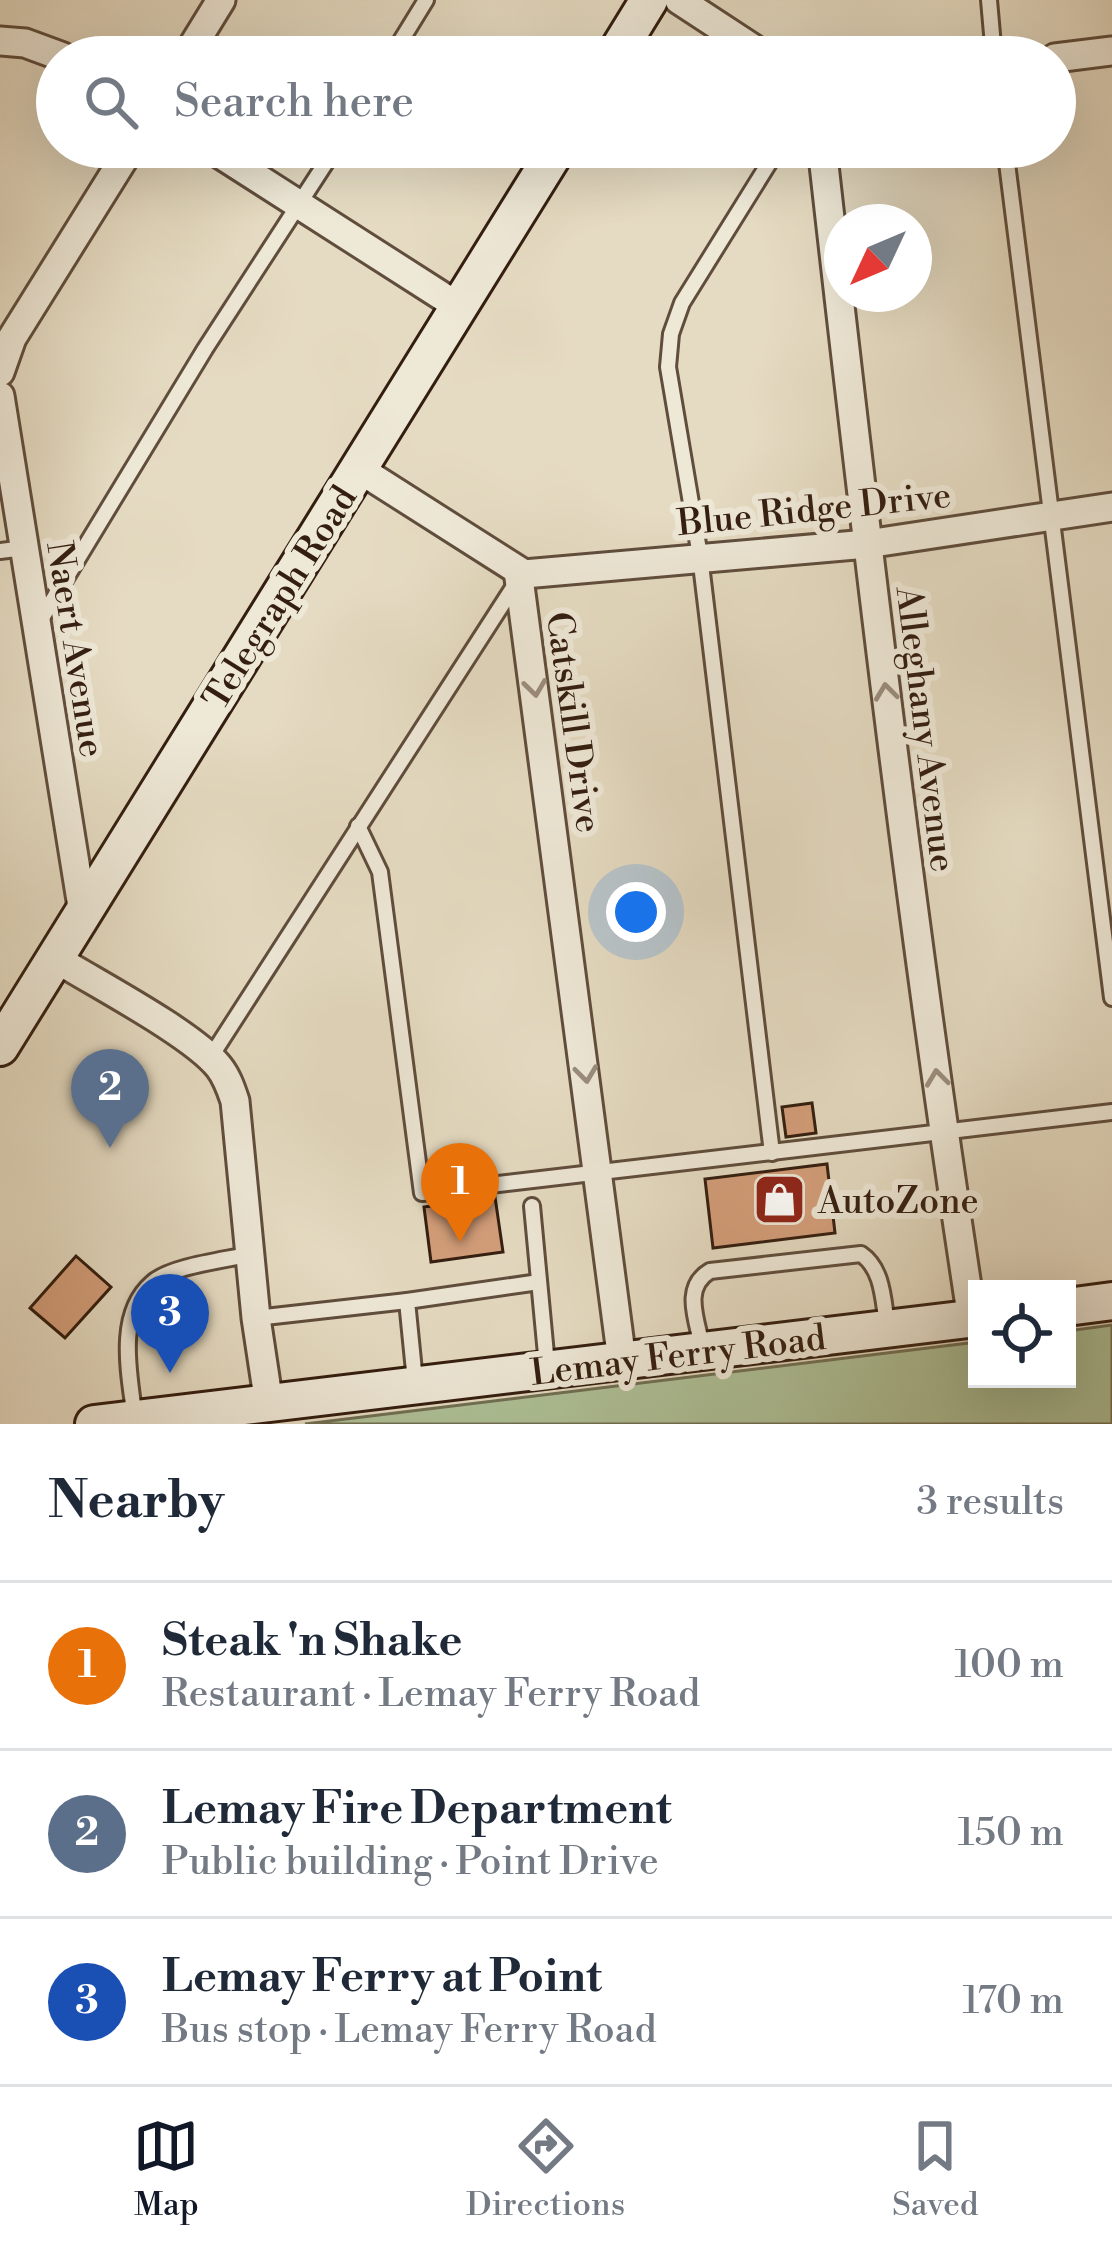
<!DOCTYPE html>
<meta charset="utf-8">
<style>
:root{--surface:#fff;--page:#f6f6f7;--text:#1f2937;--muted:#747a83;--line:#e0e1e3;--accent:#111827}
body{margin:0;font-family:"Libre Bodoni",serif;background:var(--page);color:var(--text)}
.controls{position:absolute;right:36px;bottom:36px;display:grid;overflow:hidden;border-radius:0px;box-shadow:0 12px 48px #0002}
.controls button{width:108px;height:108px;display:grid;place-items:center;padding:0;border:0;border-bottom:3px solid var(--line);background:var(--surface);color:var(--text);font:60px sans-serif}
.compass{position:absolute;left:824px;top:204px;width:108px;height:108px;border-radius:50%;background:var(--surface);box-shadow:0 12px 48px #0002;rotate:226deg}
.you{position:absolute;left:636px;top:912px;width:42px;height:42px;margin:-30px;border:9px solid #fff;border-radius:50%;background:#1a73e8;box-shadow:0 0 0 18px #1a73e833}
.badge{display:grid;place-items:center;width:78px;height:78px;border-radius:50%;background:var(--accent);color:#fff;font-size:39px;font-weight:700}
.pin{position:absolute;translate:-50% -99px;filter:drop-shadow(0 3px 6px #0008)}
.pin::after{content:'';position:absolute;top:63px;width:42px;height:36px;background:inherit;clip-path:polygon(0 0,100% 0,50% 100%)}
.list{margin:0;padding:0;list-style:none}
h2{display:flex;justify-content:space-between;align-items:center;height:156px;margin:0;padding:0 48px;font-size:51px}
h2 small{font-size:39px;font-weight:400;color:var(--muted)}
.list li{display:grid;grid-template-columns:78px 1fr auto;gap:36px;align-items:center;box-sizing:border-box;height:168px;padding:0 48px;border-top:3px solid var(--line)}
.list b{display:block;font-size:45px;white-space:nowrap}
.list p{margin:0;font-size:39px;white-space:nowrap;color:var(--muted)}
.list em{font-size:39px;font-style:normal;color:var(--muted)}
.icon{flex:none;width:66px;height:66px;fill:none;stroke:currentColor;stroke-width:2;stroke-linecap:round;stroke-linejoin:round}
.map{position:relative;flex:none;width:1112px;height:1424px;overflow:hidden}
.search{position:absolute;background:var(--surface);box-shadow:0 12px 48px #0002;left:36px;right:36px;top:36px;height:132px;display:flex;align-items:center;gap:30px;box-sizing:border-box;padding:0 42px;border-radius:66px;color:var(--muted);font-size:45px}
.sheet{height:660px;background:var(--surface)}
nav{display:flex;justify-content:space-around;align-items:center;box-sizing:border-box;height:168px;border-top:3px solid var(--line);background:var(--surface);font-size:33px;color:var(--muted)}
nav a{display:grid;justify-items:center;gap:6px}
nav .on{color:var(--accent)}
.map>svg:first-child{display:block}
</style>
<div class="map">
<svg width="1112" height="1424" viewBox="0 0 1112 1424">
<rect width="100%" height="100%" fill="#e5dbc2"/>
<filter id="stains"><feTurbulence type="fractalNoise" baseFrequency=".00167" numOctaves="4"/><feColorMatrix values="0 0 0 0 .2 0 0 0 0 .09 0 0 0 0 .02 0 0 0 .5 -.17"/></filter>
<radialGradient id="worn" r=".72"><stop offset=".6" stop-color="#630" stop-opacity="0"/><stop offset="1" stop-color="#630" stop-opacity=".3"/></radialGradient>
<path fill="#aec198" stroke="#717054" stroke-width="3" d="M1112,1325V1424H305L977,1342V1379H1067V1331Z"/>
<g fill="#d39e7a" stroke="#341e10" stroke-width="3">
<path d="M812,1103L816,1133L786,1137L782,1107Z"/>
<path d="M827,1164L835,1233L713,1248L705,1179Z"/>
<path d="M495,1197L503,1252L431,1262L424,1207Z"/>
<path d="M76,1256L111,1287L65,1338L30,1308Z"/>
</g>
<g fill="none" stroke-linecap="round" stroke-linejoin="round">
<defs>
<g id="lane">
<path d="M989,0L994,57"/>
<path d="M391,57L426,0"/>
<path d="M1005,147L1112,998"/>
<path d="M0,551L24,548"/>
<path d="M40,621L205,349L336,147"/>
<path d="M358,826L380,872L422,1193L1112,1112"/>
<path d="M210,1058L516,583"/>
<path d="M772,1153L700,556L668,367L671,334L682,303L779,147"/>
<path d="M532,1206L547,1365"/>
<path d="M256,1318L407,1301"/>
<path d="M703,1351C698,1322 681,1288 710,1271L861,1254C883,1269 883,1300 887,1324"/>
<path d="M415,1381L407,1301L539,1282"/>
<path d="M135,1419C130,1377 115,1315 152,1283C170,1266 226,1260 251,1254"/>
</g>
<g id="street">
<path d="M679,0L766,57"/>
<path d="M0,41L25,43L63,57"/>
<path d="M186,57L221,0"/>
<path d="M1055,58L1112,51"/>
<path d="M209,147L459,307"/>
<path d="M822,147C866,538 912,929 972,1319"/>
<path d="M0,372L12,338L131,147"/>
<path d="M0,396L83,913"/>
<path d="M359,469L524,574"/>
<path d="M524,574L519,578L622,1361"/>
<path d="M524,574L867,544L1112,507"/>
<path d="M55,958C95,983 193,1034 219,1067C227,1077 231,1089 235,1101L256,1318L269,1404"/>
</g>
<g id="secondary">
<path d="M614,57L649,0"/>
<path d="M0,1047L558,147"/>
<path d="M1067,1307L1112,1301"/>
<path d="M94,1424L977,1318"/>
</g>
</defs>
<use href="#lane" stroke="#604d3c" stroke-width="20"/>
<use href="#street" stroke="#604d3c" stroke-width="33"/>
<use href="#secondary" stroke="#341e10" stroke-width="42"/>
<use href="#lane" stroke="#eee8d7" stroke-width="14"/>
<use href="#street" stroke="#eee8d7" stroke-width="27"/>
<use href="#secondary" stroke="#eee8d7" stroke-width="36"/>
</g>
<defs><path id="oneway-chevron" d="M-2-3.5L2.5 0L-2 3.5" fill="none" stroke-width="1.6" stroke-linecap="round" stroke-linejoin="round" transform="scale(3)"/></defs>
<g stroke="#9a8d7d">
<use href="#oneway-chevron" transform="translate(535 688) rotate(82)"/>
<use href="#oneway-chevron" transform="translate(886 692) rotate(-97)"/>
<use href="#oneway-chevron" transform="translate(586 1074) rotate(83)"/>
<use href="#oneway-chevron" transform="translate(937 1078) rotate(-97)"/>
</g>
<defs>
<symbol id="shop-square" viewBox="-11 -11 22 22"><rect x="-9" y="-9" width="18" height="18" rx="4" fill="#8f2418" stroke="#eee8d7"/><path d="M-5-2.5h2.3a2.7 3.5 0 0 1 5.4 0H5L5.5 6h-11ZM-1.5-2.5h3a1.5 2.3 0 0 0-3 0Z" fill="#fff"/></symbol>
</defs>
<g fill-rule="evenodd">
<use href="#shop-square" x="750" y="1170" width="59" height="59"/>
</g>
<g text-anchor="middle" stroke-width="12" stroke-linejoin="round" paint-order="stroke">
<g font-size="36" fill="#341e10" stroke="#eee8d7">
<text transform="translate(814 508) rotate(-6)" y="13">Blue Ridge Drive</text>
<text transform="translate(279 597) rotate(-58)" y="13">Telegraph Road</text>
<text transform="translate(77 649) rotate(81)" y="13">Naert Avenue</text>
<text transform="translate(575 722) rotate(82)" y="13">Catskill Drive</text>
<text transform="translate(927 729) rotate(83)" y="13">Alleghany Avenue</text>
<text transform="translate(678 1354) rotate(-7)" y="13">Lemay Ferry Road</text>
</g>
<g font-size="36" fill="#341e10" stroke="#eee8d7" text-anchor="start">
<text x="818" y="1213">AutoZone</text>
</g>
</g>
<rect width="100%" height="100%" filter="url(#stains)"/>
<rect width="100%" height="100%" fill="url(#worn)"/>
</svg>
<div class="controls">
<button><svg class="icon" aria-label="locate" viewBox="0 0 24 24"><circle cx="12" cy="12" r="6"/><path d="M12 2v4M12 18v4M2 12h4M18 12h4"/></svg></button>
</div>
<svg class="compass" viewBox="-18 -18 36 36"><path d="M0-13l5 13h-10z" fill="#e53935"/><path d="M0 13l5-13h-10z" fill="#747a83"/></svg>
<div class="you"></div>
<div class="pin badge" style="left:460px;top:1242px;background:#e8710a">1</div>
<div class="pin badge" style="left:110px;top:1148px;background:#5c6f8a">2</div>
<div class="pin badge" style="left:170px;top:1373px;background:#1a4fb4">3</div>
<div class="search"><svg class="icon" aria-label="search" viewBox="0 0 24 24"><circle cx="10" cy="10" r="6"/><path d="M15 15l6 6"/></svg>Search here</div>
</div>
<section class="sheet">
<h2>Nearby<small>3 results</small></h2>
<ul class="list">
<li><span class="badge" style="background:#e8710a">1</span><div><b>Steak 'n Shake</b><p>Restaurant · Lemay Ferry Road</p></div><em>100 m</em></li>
<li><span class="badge" style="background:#5c6f8a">2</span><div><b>Lemay Fire Department</b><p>Public building · Point Drive</p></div><em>150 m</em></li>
<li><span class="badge" style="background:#1a4fb4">3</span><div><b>Lemay Ferry at Point</b><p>Bus stop · Lemay Ferry Road</p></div><em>170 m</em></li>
</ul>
</section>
<nav>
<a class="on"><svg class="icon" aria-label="map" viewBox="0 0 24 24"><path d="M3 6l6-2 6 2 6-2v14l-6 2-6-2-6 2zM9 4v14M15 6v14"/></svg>Map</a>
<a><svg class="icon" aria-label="directions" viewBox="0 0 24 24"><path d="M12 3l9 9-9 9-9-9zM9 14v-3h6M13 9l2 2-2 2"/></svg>Directions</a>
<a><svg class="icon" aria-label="saved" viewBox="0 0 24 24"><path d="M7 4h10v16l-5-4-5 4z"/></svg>Saved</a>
</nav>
